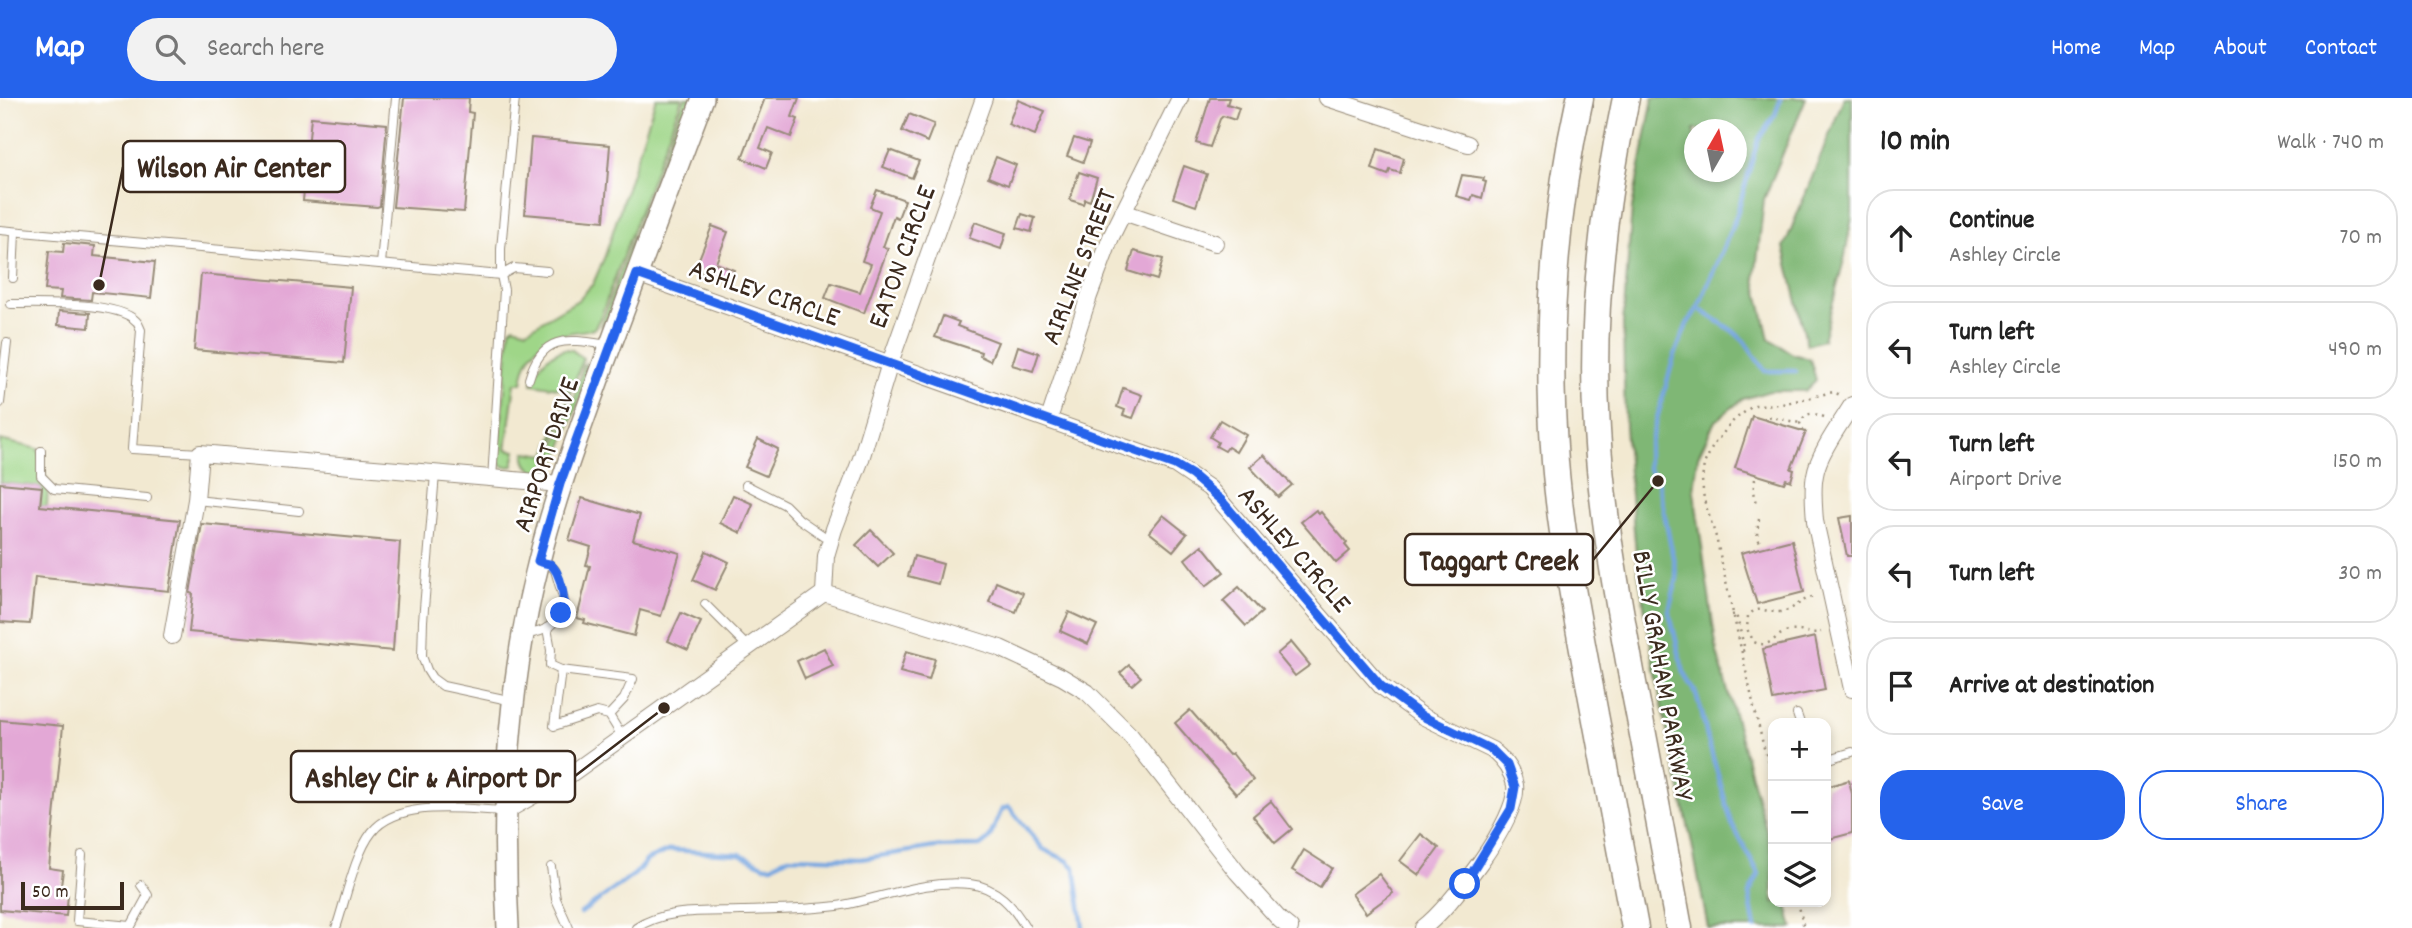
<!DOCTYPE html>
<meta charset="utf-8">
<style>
:root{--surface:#fff;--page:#f2f2f2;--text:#222;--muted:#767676;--line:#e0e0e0;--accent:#2563eb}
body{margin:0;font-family:Dekko,sans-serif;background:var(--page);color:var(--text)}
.controls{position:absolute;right:21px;bottom:21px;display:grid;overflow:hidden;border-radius:14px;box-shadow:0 4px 10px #0003}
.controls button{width:63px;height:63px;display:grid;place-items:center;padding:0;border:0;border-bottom:2px solid var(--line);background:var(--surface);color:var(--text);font:35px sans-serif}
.compass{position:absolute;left:1684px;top:21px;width:63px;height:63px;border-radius:50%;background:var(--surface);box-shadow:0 4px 10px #0003;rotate:9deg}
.scale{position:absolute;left:21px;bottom:18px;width:103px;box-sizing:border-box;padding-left:7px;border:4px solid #3b2a1e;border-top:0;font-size:19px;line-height:24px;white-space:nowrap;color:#3b2a1e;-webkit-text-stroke:5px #fff;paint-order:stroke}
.stop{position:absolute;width:21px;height:21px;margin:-16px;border:5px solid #2563eb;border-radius:50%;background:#fff}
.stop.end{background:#2563eb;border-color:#fff;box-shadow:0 2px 7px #0008}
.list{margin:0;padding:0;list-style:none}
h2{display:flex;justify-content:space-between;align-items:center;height:91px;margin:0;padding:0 28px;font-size:30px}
h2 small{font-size:23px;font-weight:400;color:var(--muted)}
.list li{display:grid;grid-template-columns:46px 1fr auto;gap:21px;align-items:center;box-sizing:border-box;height:98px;margin:0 14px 14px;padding:0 14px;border:2px solid var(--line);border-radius:28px}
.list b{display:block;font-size:26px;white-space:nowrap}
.list p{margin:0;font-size:23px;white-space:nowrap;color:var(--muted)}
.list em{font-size:23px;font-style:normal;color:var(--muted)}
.actions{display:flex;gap:14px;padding:21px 28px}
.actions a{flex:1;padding:16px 0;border:2px solid var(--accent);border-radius:28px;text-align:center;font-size:24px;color:var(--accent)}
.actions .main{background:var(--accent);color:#fff}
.icon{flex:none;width:38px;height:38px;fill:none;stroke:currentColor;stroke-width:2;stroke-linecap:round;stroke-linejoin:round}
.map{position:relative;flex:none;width:1852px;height:830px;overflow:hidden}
header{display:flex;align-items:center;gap:42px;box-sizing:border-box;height:98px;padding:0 35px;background:var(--accent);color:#fff}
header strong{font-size:33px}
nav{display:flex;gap:38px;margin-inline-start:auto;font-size:24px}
.search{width:490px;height:63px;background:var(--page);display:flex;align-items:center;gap:18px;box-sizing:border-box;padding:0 24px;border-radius:38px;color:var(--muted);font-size:26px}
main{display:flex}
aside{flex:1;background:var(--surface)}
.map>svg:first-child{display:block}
</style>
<header>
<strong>Map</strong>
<div class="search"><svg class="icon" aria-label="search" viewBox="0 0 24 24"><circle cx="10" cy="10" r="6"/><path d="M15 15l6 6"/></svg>Search here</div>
<nav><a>Home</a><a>Map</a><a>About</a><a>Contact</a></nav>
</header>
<main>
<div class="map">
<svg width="1852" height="830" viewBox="0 0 1852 830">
<rect width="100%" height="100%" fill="#fff"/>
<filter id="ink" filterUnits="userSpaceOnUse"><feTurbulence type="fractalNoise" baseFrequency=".0143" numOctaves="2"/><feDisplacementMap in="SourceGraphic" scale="14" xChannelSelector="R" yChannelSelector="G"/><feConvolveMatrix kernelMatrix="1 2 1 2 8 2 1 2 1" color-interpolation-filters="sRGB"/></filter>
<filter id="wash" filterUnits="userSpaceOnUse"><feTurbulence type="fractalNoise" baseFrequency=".00686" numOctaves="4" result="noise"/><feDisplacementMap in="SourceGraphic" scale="28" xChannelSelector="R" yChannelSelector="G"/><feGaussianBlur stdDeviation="1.57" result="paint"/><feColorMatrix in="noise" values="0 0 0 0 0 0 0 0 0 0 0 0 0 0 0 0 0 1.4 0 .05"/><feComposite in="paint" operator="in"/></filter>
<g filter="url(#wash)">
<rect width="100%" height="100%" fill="#f2e9d1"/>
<g fill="#9fd688" stroke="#6d8053" stroke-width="2">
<path d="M656,0H682L600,220L594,231C556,237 528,238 522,285H515L506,351L516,353L513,368L505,369L501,366L499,357L510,231L514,228L527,232L578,202L593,186L605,158Z"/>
<path d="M685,0H692L614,210L606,223L600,229Z"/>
<path d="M565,251L572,252L583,260L545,370L542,374C530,373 524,366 525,354L546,357L571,292L532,286C537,267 546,257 565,251Z"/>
<path d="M586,265V284L557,362L550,371L548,368L577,293L583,268Z"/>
<path d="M0,342L38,351L48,389L47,409H40L42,389L0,385Z"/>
</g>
<g fill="#7fb774" stroke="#5d7049" stroke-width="2" fill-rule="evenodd">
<path d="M1653,0H1806L1764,101L1755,181L1769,241L1793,256L1810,261L1816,282L1805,293H1770L1743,301L1715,323L1698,358L1694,393L1717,554L1773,757V804H1786L1793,830H1708L1691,741L1661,605L1637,467L1625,329L1623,225L1632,110ZM1694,32H1736V74H1694Z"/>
<path d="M1844,0H1852V119L1845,158L1823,242L1807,247L1784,149Z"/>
</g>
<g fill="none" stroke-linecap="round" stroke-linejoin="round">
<g stroke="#76a6e0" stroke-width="4.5">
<path d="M1698,210L1733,233L1744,243L1765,273H1796"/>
<path d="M581,815L635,776L647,762L670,752L740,756L765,768H772L788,759L861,761L935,749L980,748L989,741L1002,711L1009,709L1043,751L1068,763L1075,770L1083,830"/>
<path d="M1755,830L1749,796L1759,776L1732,726L1707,639L1701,611L1694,591L1684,575L1669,513L1677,480L1658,383L1648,370V353L1673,262L1687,226L1698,210L1736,119L1758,42L1775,17L1781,0"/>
</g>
</g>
<g id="blocks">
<g fill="#e3a8d6">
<path d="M404,0H469L468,14L473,15L464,114L393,109Z"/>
<path d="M765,0H799L792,19L798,21L791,39L768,30L760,50L772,55L766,70L742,60Z"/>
<path d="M1210,0H1229L1227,6L1239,10L1235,22L1223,18L1220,21L1210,49L1196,45Z"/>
<path d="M1018,2L1045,13L1035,37L1008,26Z"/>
<path d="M909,16L934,26L927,44L902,33Z"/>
<path d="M311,19L387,26L380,108L377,109L303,103Z"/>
<path d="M531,40L610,47L604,123L525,116Z"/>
<path d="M1074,40L1090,45L1083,64L1067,58Z"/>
<path d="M1378,51L1404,60L1400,75L1390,72L1388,77L1372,71Z"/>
<path d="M890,52L919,63L912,80L883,69Z"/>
<path d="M996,59L1016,67L1008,87L988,79Z"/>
<path d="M1184,68L1207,76L1196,108L1173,100Z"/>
<path d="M1079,74L1097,80L1090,103L1085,101L1083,106L1070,102Z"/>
<path d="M1462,77L1484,80L1483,83L1486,84L1482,100L1473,97L1471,102L1456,98Z"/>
<path d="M877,92L905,102L898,120L894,118L883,149L888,150L864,215L825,200L831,185L860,194L871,166L862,163L880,113L870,109Z"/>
<path d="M1022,116L1035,120L1031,134L1017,130Z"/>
<path d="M975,124L1006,135L1001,151L969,140Z"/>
<path d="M712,128L728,134L716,165L734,172L729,184L695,171Z"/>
<path d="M64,145L95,148L94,158L155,164L151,200L92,194L91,202L60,200L61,193L45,192L49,153L63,154Z"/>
<path d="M1134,153L1163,161L1157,182L1128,173Z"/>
<path d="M201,176L351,189L344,265L194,252Z"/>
<path d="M59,213L90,215L89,230L58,227Z"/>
<path d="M943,218L959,224L957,228L998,244L990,263L980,258L981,254L935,239Z"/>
<path d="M1018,248L1039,255L1033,273L1012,267Z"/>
<path d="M1123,290L1142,297L1133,320L1123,317L1125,312L1117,309Z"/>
<path d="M1752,318L1806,334L1791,371L1794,372L1791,383L1786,381L1784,385L1735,370Z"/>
<path d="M1220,322L1246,337L1236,354L1228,349L1225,353L1216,348L1218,344L1210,339Z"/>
<path d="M758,341L778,351L766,378L745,369Z"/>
<path d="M1264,357L1292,387L1278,399L1250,369Z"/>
<path d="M0,385L42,389L40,408L180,422L169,493L35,479L30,526L0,524Z"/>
<path d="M733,397L753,406L741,435L720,425Z"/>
<path d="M582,400L640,417L633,442L680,455L661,518L640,512L634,538L584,525L585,522L577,520L590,468L586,467L591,449L569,442Z"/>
<path d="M1316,412L1319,416L1321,414L1347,445L1345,447L1350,453L1336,465L1301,424Z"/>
<path d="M1163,417L1187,436L1173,453L1149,434Z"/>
<path d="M1852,418V458H1847L1839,420Z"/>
<path d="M202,426L400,444L393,553L189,534L193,496L190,495Z"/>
<path d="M871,432L893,455L878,469L856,447Z"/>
<path d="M1792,442L1804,494L1757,506L1741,455Z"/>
<path d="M1202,447L1224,474L1206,488L1185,461Z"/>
<path d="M706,453L729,464L715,492L693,482Z"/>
<path d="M914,458L943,466L938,486L908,478Z"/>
<path d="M996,484L1023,495L1016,514L989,504Z"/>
<path d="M1239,489L1262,514L1246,528L1223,503Z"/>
<path d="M1069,514L1097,527L1088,546L1060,533Z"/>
<path d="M681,515L701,524L688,552L668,543Z"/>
<path d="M1815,539L1825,592L1773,602L1763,551Z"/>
<path d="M1291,544L1310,567L1295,578L1277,556Z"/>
<path d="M824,550L833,568L805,581L797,563Z"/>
<path d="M906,553L935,561L929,582L900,574Z"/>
<path d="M1129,567L1141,579L1132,587L1120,575Z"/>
<path d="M1190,612L1229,657L1232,655L1253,682L1236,696L1175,625Z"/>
<path d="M0,622L63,628L49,770L63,772L60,796L68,797L66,818L0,812Z"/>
<path d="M1849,682L1852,696V735L1826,742V689Z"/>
<path d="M1271,703L1292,731L1275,745L1253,718Z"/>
<path d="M1421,736L1439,750L1419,777L1400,763Z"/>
<path d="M1304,752L1332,770L1320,789L1292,772Z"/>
<path d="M1379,776L1393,795L1366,815L1352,796Z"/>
</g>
</g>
</g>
<g filter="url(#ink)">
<use href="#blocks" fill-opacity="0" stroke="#968a78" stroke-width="2"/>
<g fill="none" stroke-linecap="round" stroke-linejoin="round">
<defs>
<g id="service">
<path d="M515,0L501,151V177L514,170L547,173"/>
<path d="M0,132L501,177L504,192L492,381"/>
<path d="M381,166L396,0"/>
<path d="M13,180L15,134"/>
<path d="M11,206C38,206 117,203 136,223C138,224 140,230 141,232L132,351L200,355"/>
<path d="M529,281C542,235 568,241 608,247"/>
<path d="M0,305L7,245"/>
<path d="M41,353V378L54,391L147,400"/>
<path d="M435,376L423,523L422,558L427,572L432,580L443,588L513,603"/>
<path d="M746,387L785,407L799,421L831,443"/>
<path d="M196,402L299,413"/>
<path d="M705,506L748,549"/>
<path d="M547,530L551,552L550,567L561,572L554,628L597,614L609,617L623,640"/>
<path d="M524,535C544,537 559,524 565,506L555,472L549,466L540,464"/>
<path d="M561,572L633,581L624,601L609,617"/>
<path d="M1797,616L1800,625"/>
<path d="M1826,662L1852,654"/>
<path d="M82,757L77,823L131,828"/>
<path d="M551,769L556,801L569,830"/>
<path d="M130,830L148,797L141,787"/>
<path d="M336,830C345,804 355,755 372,734C399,700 467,712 506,713"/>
<path d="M636,830C666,810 706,814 741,813C773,812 805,812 837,808C881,801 925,781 970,786C997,789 1013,808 1026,830"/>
</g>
<g id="minor">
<path d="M1327,0L1468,46"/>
<path d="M1123,114L1215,145"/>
<path d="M637,176L1175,367L1209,390L1381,588L1422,618L1492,652C1503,661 1512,672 1515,687C1520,720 1449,811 1423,830"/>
<path d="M1852,307C1841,325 1818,356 1815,377C1812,391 1814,408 1815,423L1852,591"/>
<path d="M1049,321L1089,198L1111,139L1180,0"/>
<path d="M824,495L1000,550L1062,579L1087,594L1130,637L1237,774L1280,822L1290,830"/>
<path d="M824,495L826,458L834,431L861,361L890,265L984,0"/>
<path d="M172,538L196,402L200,355L560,386"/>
<path d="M506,713L568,678L824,495"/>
</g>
<path id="tertiary" d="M508,830C501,707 508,583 539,463C556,394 581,329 605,262C637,175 670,87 703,0"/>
<g id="trunk">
<path d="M1580,0C1553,120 1546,242 1555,364C1561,437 1575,508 1588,579C1604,663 1619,746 1635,830"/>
<path d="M1626,0C1603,108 1590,222 1597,332C1602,418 1618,501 1633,585C1649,666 1664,748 1679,830"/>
</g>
</defs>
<use href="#service" stroke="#968a78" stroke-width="10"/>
<use href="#minor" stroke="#968a78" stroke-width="18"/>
<use href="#tertiary" stroke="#968a78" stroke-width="24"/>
<use href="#trunk" stroke="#968a78" stroke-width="29"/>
<g stroke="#968a78" stroke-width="2.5" stroke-dasharray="2 5" stroke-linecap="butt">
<path d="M1765,322L1766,318L1800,325"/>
<path d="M1803,333L1800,325C1806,314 1812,314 1824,319"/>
<path d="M1755,381L1753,394L1756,405"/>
<path d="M1759,421L1757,435L1760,446"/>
<path d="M1812,499C1800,502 1793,513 1780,514C1767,515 1758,506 1748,518L1747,531L1754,544C1769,551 1774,539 1785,534C1798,530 1809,537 1821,534"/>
<path d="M1732,517L1736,516L1745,552L1741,553"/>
<path d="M1773,677L1764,650L1754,609L1716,439L1704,402L1702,382L1704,366L1714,346L1734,322L1754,307L1782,306L1833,294L1843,298"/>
<path d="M1798,804L1804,830"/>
</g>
<use href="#service" stroke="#fff" stroke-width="8"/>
<use href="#minor" stroke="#fff" stroke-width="16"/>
<use href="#tertiary" stroke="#fff" stroke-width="21"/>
<use href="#trunk" stroke="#fff" stroke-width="26"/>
</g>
</g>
<g fill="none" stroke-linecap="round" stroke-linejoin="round" filter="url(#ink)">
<path stroke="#2563eb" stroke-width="9" d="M561,515C567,504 561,474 550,466C549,466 540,464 538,463L560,386L637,176L1175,367L1192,377L1221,402L1381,588L1422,618L1492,652L1507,667L1515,689L1511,711L1465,786"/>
</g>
<g text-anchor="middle" stroke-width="5" stroke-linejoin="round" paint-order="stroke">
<g font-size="28" fill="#3b2a1e" stroke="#fff">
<text transform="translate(900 158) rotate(-70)" y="10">EATON CIRCLE</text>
<text transform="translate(1077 168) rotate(-69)" y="10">AIRLINE STREET</text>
<text transform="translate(765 193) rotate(19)" y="10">ASHLEY CIRCLE</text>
<text transform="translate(544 356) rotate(-72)" y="10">AIRPORT DRIVE</text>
<text transform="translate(1296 450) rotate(49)" y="10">ASHLEY CIRCLE</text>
<text transform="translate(1665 577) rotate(80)" y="10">BILLY GRAHAM PARKWAY</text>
</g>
</g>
<path fill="none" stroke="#3b2a1e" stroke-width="2.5" d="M99 187L123 69M1658 383L1593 462M664 610L575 678"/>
<g fill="#3b2a1e" stroke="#fff" stroke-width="2.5">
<circle cx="99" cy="187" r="7"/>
<circle cx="1658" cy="383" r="7"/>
<circle cx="664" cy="610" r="7"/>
</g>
<g fill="#fff" stroke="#3b2a1e" stroke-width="2.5">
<rect x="123" y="43" width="222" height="51" rx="7"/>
<rect x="1405" y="436" width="188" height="51" rx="7"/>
<rect x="291" y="653" width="284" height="51" rx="7"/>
</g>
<g font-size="30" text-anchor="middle" font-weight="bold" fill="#3b2a1e">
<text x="234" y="79">Wilson Air Center</text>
<text x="1499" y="472">Taggart Creek</text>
<text x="433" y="689">Ashley Cir &amp; Airport Dr</text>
</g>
</svg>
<div class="controls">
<button>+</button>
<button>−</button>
<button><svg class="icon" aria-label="layers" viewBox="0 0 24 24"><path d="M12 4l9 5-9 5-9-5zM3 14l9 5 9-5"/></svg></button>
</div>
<svg class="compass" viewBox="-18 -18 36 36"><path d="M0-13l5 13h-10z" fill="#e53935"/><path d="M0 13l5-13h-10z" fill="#767676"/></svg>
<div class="scale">50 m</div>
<div class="stop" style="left:1465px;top:786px"></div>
<div class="stop end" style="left:561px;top:515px"></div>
</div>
<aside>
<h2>10 min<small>Walk · 740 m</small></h2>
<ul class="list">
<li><svg class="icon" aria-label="ahead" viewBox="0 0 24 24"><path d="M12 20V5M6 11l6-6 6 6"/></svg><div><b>Continue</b><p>Ashley Circle</p></div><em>70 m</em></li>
<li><svg class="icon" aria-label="left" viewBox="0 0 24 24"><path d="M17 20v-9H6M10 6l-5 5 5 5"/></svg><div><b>Turn left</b><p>Ashley Circle</p></div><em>490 m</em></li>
<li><svg class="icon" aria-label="left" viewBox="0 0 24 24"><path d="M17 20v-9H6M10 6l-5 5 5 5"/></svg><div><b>Turn left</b><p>Airport Drive</p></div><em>150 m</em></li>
<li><svg class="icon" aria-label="left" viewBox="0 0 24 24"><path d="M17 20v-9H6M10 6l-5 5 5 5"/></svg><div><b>Turn left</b></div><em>30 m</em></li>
<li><svg class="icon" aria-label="arrive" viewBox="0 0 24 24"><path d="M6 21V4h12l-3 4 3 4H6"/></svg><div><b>Arrive at destination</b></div></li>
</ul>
<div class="actions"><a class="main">Save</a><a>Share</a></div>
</aside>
</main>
